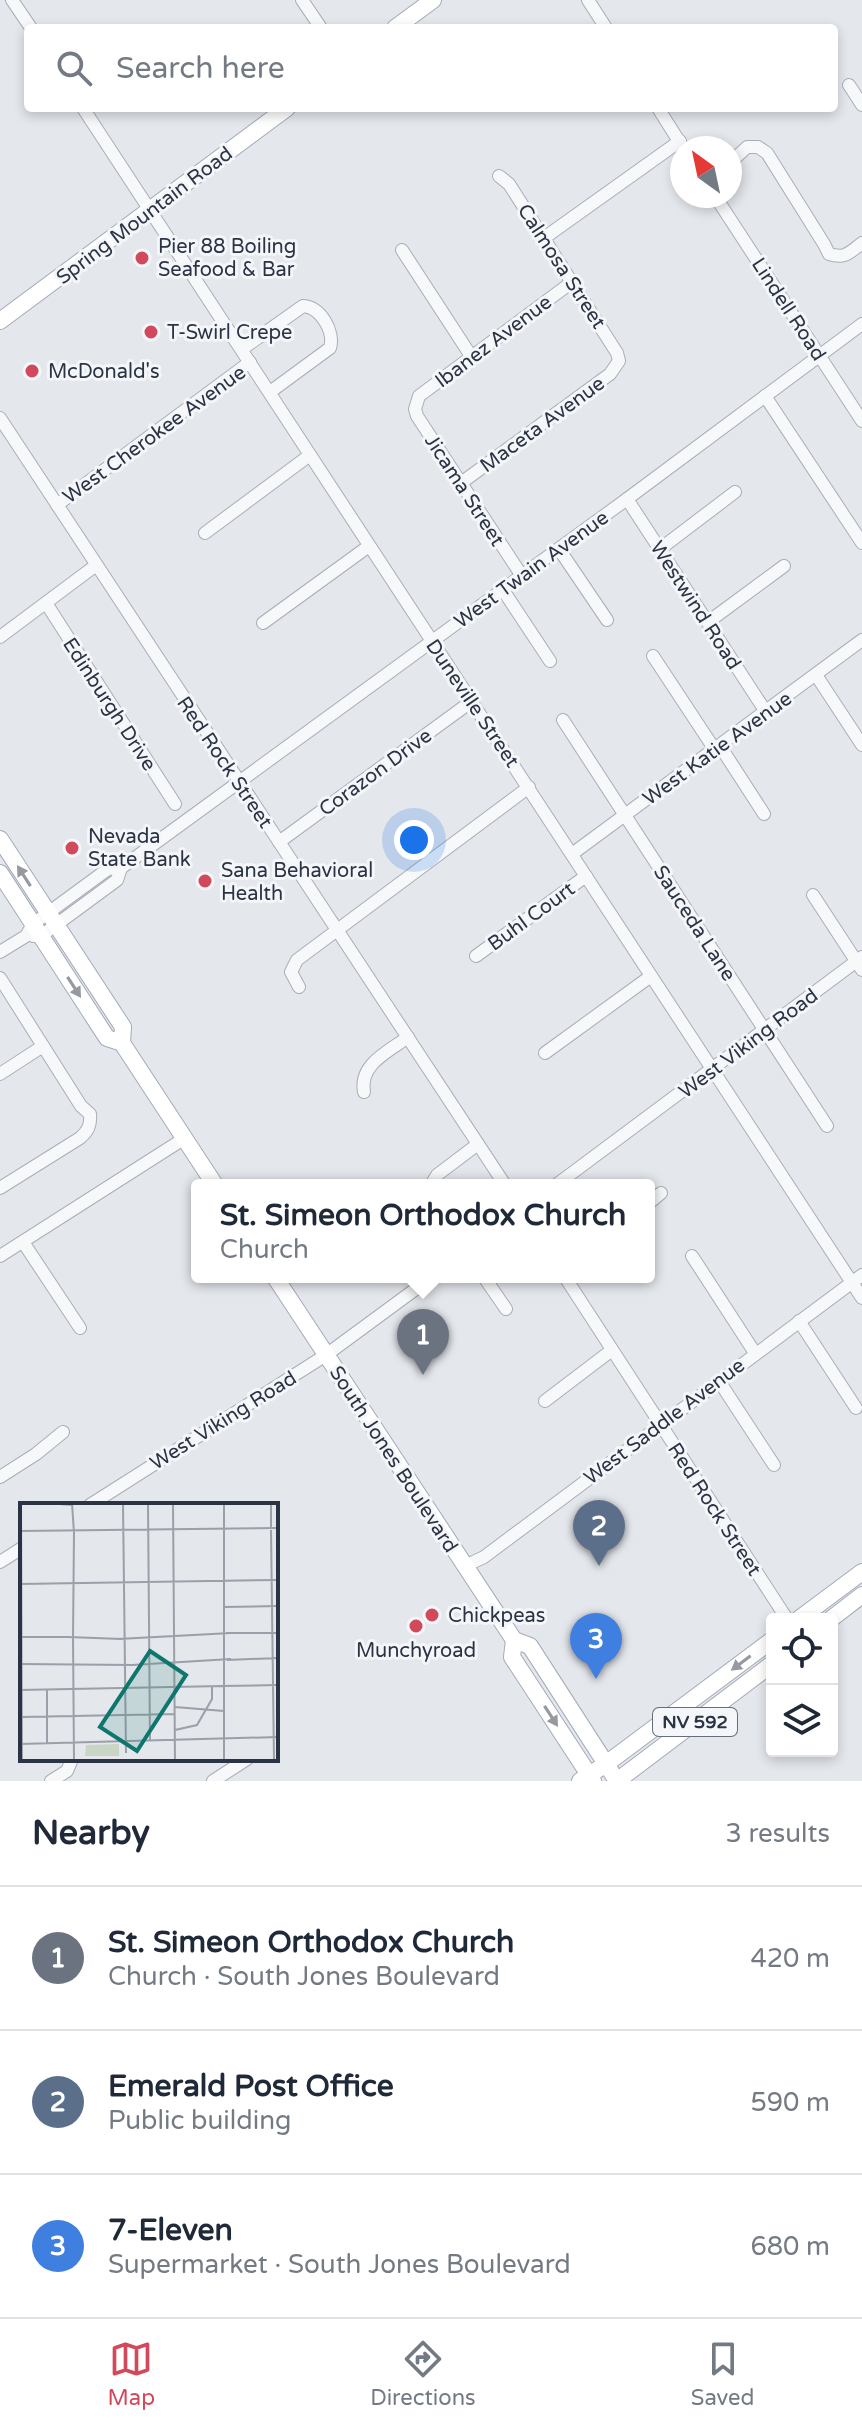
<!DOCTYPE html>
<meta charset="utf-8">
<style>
:root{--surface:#fff;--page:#f6f6f7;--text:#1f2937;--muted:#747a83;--line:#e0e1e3;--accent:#d1495b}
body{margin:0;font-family:"Varela Round",sans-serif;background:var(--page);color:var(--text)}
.controls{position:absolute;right:24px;bottom:24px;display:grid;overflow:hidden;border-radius:8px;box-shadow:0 4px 12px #0003}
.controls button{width:72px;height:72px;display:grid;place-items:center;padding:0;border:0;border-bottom:2px solid var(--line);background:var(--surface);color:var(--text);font:40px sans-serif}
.compass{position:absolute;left:670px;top:136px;width:72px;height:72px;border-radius:50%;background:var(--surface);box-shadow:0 4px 12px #0003;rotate:327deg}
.you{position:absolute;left:414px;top:840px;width:28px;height:28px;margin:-20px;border:6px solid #fff;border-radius:50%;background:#1a73e8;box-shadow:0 0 0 12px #1a73e833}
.badge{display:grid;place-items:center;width:52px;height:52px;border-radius:50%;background:var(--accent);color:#fff;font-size:26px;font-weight:700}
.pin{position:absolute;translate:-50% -66px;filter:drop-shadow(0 2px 4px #0008)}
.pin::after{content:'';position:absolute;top:42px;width:28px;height:24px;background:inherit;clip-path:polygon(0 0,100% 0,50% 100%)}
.popup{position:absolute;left:191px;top:1179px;width:464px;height:104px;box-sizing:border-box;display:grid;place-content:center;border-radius:8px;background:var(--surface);filter:drop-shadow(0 2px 6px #0005);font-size:26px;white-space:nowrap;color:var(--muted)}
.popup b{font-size:30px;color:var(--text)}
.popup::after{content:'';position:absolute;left:50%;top:100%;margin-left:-16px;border:16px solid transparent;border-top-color:var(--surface)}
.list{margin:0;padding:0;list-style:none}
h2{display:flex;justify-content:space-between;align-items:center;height:104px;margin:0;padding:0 32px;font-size:34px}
h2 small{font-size:26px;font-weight:400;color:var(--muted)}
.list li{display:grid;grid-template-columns:52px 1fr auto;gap:24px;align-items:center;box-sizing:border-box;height:144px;padding:0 32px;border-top:2px solid var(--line)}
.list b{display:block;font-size:30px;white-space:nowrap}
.list p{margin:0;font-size:26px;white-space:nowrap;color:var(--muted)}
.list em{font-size:26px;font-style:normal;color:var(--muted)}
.icon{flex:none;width:44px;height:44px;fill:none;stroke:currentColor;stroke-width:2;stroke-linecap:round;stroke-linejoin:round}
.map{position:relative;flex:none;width:862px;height:1781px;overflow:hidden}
.search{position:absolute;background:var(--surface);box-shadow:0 4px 12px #0003;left:24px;right:24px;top:24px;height:88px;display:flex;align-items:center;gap:20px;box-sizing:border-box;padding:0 28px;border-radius:8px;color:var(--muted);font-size:30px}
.sheet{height:536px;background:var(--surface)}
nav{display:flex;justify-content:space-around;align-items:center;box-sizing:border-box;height:112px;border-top:2px solid var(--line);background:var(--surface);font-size:22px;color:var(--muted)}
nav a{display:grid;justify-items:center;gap:4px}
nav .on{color:var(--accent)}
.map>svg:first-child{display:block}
</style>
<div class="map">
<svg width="862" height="1781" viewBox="0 0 862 1781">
<rect width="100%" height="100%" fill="#e4e7ec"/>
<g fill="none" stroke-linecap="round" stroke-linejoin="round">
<defs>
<g id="minor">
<path d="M12,0L31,28"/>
<path d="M302,0L321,28"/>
<path d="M588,0L606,28"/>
<path d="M849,85L862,105"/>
<path d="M83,108L862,1298"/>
<path d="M658,108L682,146"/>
<path d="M730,163L747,147H758L767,153L824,244L829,254C845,259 849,253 862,243"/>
<path d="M715,196L862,421"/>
<path d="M544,238L680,141"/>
<path d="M402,250L471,356"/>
<path d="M242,349L303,306C321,307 335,332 330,348L270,392"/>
<path d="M765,396L862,543"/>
<path d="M0,418L505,1185"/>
<path d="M461,483L610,374L619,361L617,353L509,184L499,176"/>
<path d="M627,499L766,712"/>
<path d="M57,505L250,362"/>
<path d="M205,533L310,455"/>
<path d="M559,549L607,620"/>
<path d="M660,549L735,492"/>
<path d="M522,576L417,416L415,409L419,396L572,282"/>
<path d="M503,590L550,661"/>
<path d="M46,603L175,804"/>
<path d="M708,622L784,566"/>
<path d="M263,623L369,546"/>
<path d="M0,637L95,566"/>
<path d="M653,656L715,750"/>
<path d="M816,675L862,745"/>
<path d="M563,720L827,1126"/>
<path d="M720,746L764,814"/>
<path d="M279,842L472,701"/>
<path d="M572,854L862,640"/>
<path d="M813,895L862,970"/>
<path d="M33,936H41L117,880L121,868"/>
<path d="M0,952L26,936L33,924L108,869L121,868L627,499L862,324"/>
<path d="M476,956L586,876"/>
<path d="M0,978L81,1106L90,1114C91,1125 88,1131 80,1138L0,1188"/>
<path d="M299,987L291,972L297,960L529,787"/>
<path d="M545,1053L651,976"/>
<path d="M0,1074L43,1046"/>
<path d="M364,1092C359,1064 388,1052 408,1037"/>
<path d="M431,1185L437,1175L478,1144"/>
<path d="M556,1185L862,957"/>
<path d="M649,1203L661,1193"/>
<path d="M23,1242L80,1328"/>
<path d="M0,1256L185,1138"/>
<path d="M692,1256L755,1353"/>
<path d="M484,1277L506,1309"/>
<path d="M565,1277L787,1619"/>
<path d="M799,1321L856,1408"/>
<path d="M719,1381L774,1465"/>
<path d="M545,1401L612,1350"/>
<path d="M0,1477L36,1454L63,1432"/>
<path d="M90,1505L326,1355L432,1277"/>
<path d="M0,1562L22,1548"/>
<path d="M465,1566L484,1557L862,1275"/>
<path d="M51,1781L67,1771L72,1759"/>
<path d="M213,1781L247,1759"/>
</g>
<g id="major">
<path d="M395,28L433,0"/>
<path d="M0,321L287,108"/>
<path d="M0,839L123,1027L122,1043L215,1185"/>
<path d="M0,873L107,1038L122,1043"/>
<path d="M275,1277L514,1640L530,1646L617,1781"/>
<path d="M799,1619L862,1572"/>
<path d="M831,1619L862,1595"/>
<path d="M514,1640L512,1657L593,1781"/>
<path d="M580,1781L606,1764L772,1640"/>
<path d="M617,1781L772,1664"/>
</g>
</defs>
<use href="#minor" stroke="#a9aeb7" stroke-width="14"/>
<use href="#major" stroke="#a3abb8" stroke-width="18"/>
<use href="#minor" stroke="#f7f8fa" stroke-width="12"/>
<use href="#major" stroke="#fff" stroke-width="16"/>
</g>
<defs><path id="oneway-solid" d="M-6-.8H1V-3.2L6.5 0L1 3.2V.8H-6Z" transform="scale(2)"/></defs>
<g fill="#959aa2">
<use href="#oneway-solid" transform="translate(24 876) rotate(-123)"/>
<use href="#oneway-solid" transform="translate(74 987) rotate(57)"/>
<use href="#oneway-solid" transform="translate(741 1663) rotate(143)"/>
<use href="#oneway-solid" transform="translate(551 1716) rotate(57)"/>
</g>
<g fill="#d1495b" stroke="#f4f6f9" stroke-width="3">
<circle cx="142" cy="258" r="8"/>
<circle cx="151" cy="332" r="8"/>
<circle cx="32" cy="371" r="8"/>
<circle cx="72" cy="848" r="8"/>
<circle cx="205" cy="881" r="8"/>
<circle cx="432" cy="1615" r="8"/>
<circle cx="416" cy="1626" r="8"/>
</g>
<g text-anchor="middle" stroke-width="6" stroke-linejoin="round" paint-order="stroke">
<rect fill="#f4f6f9" stroke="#676e7b" stroke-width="2" x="653" y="1708" width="84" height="28" rx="6"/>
<g font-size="18" font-weight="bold" fill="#2b3445">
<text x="695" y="1728">NV 592</text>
</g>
<g font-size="20" fill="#2b3445" stroke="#f4f6f9">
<text transform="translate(144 215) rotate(-37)" y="7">Spring Mountain Road</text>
<text transform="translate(562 266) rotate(57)" y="7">Calmosa Street</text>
<text transform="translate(789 309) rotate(57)" y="7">Lindell Road</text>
<text transform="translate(493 341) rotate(-37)" y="7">Ibanez Avenue</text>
<text transform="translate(542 424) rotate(-36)" y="7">Maceta Avenue</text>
<text transform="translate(154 434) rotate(-36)" y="7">West Cherokee Avenue</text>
<text transform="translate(465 490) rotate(57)" y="7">Jicama Street</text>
<text transform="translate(531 569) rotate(-36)" y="7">West Twain Avenue</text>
<text transform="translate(696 605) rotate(57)" y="7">Westwind Road</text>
<text transform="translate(473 703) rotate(56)" y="7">Duneville Street</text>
<text transform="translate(110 704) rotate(57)" y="7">Edinburgh Drive</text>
<text transform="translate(717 748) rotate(-36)" y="7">West Katie Avenue</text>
<text transform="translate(225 762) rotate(56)" y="7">Red Rock Street</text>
<text transform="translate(375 772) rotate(-36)" y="7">Corazon Drive</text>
<text transform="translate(531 916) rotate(-36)" y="7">Buhl Court</text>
<text transform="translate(695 923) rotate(57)" y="7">Sauceda Lane</text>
<text transform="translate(748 1043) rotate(-37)" y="7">West Viking Road</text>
<text transform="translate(223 1420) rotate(-32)" y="7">West Viking Road</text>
<text transform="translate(664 1421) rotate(-37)" y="7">West Saddle Avenue</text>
<text transform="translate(394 1459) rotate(57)" y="7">South Jones Boulevard</text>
<text transform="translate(715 1509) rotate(57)" y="7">Red Rock Street</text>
</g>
<g font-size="20" fill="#2b3445" stroke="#f4f6f9" text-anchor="start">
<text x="158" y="253">Pier 88 Boiling<tspan x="158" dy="23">Seafood &amp; Bar</tspan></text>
<text x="167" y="339">T-Swirl Crepe</text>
<text x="48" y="378">McDonald's</text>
<text x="88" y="843">Nevada<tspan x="88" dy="23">State Bank</tspan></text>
<text x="221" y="877">Sana Behavioral<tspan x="221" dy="23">Health</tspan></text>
<text x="448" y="1622">Chickpeas</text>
<text x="416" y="1657" text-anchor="middle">Munchyroad</text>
</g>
</g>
<g transform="translate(20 1503)">
<rect width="258" height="258" fill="#e4e7ec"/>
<path d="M99,241V253H65L66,242Z" fill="#c9d6c5"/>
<path fill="none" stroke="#9a9fa9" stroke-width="2" d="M1,0L2,258M26,0L53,2M52,0L54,30M103,0L106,250M128,0L130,238M153,0L155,258M204,0V258M251,25V0M251,27L254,258M0,28L258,25M0,81L258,77M203,104L258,103M206,130H258M0,134H51M48,134L102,136M53,134L54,30M53,134L54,258M98,136L211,130M207,157L258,155M0,161L114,162M112,162L211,156M203,183L257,182M0,187L203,183M155,204L204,208M2,214L155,211M155,227L177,222L192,196V183M27,240V187M0,241L258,234"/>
<path fill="#0f766e" fill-opacity="0.15" stroke="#0f766e" stroke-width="4" d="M130,148L166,172L117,248L80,224Z"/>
<rect width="258" height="258" fill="none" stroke="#2b3445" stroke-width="4"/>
</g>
</svg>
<div class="controls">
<button><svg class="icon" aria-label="locate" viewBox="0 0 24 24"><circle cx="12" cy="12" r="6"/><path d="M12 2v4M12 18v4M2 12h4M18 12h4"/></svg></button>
<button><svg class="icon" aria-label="layers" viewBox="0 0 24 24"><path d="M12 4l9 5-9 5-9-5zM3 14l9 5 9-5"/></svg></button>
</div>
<svg class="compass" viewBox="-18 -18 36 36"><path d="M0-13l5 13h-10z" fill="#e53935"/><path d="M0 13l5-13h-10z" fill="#747a83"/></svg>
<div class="you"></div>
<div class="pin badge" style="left:423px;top:1375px;background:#6b7280">1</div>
<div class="popup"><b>St. Simeon Orthodox Church</b>Church</div>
<div class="pin badge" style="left:599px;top:1566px;background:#5c6f8a">2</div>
<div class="pin badge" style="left:596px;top:1679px;background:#3f7fe0">3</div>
<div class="search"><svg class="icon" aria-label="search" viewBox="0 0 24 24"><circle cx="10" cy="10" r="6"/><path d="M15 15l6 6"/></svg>Search here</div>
</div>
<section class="sheet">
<h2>Nearby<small>3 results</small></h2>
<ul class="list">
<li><span class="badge" style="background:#6b7280">1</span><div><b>St. Simeon Orthodox Church</b><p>Church · South Jones Boulevard</p></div><em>420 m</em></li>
<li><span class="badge" style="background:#5c6f8a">2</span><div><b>Emerald Post Office</b><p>Public building</p></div><em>590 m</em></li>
<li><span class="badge" style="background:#3f7fe0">3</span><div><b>7-Eleven</b><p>Supermarket · South Jones Boulevard</p></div><em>680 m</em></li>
</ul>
</section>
<nav>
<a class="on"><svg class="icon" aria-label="map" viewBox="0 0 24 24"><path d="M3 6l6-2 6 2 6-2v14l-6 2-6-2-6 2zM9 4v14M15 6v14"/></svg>Map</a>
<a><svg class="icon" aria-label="directions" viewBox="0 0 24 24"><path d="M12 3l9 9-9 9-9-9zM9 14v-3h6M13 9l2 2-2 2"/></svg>Directions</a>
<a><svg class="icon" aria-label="saved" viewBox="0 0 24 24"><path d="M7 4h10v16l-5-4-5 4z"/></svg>Saved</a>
</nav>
